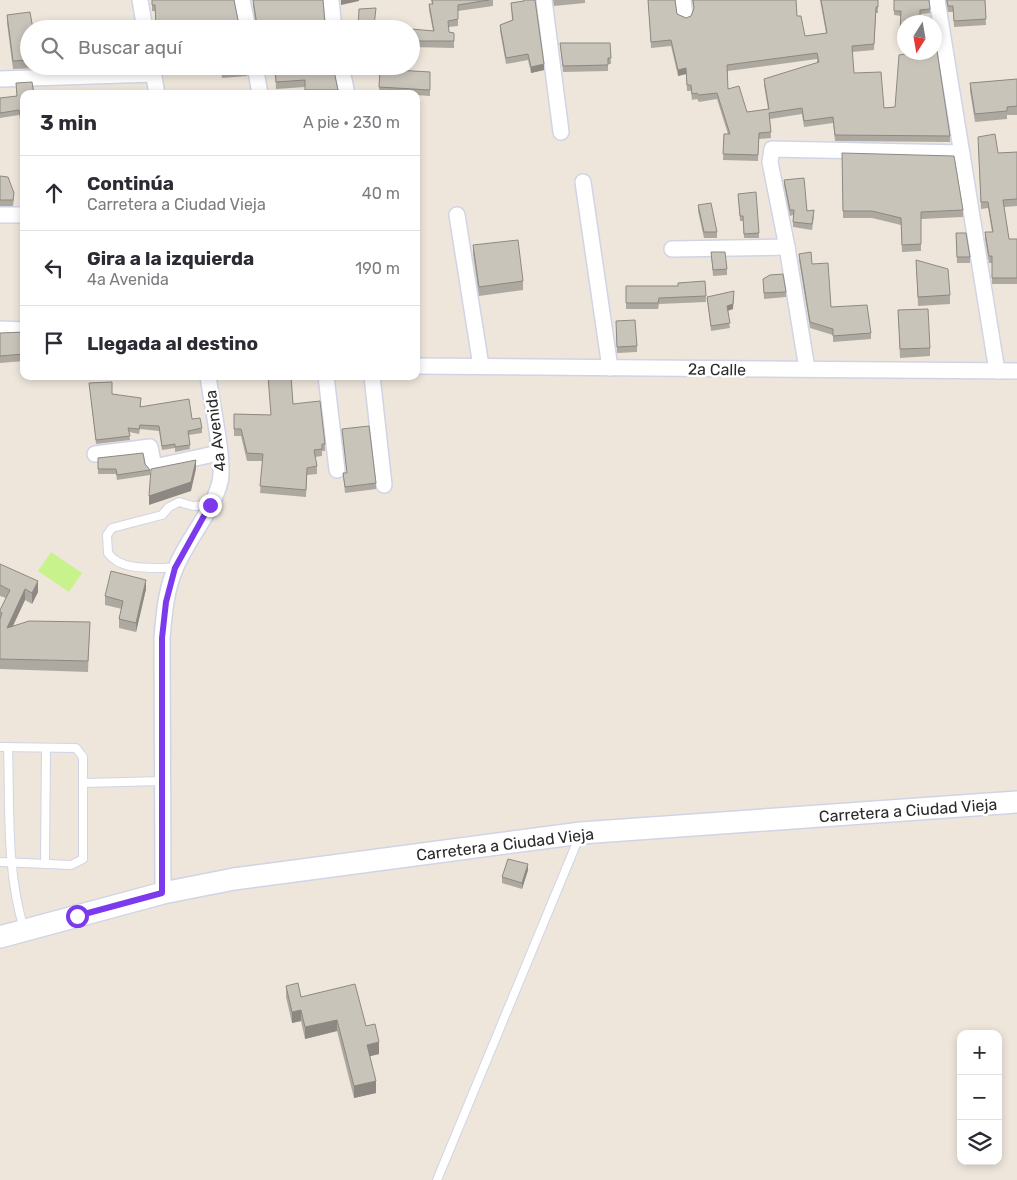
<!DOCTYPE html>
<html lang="es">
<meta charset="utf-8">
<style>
:root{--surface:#fff;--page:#f7f7f7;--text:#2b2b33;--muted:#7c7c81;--line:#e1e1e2}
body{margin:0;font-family:Rubik,sans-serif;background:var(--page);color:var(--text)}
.controls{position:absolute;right:15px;bottom:15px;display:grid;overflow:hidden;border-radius:10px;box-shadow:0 2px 8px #0003}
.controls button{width:45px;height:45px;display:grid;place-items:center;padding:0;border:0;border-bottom:1px solid var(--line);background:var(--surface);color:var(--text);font:25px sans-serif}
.compass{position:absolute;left:897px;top:15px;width:45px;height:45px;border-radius:50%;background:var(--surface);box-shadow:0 2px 8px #0003;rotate:191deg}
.stop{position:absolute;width:15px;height:15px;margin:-11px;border:4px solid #7c3aed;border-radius:50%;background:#fff}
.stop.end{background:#7c3aed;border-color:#fff;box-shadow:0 1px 5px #0008}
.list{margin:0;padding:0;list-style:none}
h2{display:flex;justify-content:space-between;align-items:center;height:65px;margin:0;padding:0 20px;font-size:21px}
h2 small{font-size:16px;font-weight:400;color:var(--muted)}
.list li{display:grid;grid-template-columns:32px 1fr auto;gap:15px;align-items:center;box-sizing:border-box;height:75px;padding:0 20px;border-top:1px solid var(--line)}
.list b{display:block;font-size:19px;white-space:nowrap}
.list p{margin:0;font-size:16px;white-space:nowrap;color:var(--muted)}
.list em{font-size:16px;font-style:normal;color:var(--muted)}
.icon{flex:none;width:28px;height:28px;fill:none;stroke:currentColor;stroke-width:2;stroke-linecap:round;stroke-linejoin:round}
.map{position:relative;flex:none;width:1017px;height:1180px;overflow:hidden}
.search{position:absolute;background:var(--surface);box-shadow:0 2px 8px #0003;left:20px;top:20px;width:400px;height:55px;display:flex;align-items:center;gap:12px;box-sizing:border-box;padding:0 18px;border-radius:28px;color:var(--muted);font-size:19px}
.panel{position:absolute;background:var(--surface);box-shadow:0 2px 8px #0003;left:20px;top:90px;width:400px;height:290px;border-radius:10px}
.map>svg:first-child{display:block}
</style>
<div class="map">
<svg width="1017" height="1180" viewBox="0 0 1017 1180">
<rect width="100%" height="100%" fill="#eee6db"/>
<path fill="#c8f38c" d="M51,552L82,573L69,592L38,571Z"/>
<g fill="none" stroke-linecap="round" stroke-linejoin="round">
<defs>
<g id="service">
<path d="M175,568C154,567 121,572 108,553L107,535L112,528L162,515L169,507L179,502L193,506L210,505"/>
<path d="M0,747L76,748L83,757V859L71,865L0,862"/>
<path d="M8,747C10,808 6,871 24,929"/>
<path d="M84,783L163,781"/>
<path d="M45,864L46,748"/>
<path d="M437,1180L580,835"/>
</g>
<g id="minor">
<path d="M140,0L145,29"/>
<path d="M242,0L248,29"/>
<path d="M331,0L334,29"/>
<path d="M544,0L561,132"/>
<path d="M683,0L685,15"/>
<path d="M937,0L997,371"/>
<path d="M152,66L157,94"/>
<path d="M255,66L260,94"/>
<path d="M341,66L347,94"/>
<path d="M0,79L154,74"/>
<path d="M583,182L610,368"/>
<path d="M0,215H24"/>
<path d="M457,215L481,366"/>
<path d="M672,249L787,247"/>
<path d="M0,329L24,330"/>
<path d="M416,366L1017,371"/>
<path d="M807,369L787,247L770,162L772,149L962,153"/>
<path d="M326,376L337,470"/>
<path d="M372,376L384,485"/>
<path d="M95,454L150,447L154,467L219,453"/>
<path d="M163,893L162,638C164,614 166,589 176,567C188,538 212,513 220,482C225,462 211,400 208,376"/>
</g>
<path id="secondary" d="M0,937L163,893L234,879L581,833L1017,802"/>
</defs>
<use href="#service" stroke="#d0d4e5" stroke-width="10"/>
<use href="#minor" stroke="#d0d4e5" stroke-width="18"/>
<use href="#secondary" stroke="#d0d4e5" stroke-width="24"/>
<use href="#service" stroke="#fff" stroke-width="8"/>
<use href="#minor" stroke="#fff" stroke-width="15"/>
<use href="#secondary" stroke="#fff" stroke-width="21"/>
</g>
<g fill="#ada9a0" fill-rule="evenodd">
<path d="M152,0L239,25L242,29H156L155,11H152Z"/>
<path d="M253,0L325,24L256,27L253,5Z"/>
<path d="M431,0H493V6L458,11V26L448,27L449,32L454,33V48L411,47V29L433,31L429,10V4H432Z"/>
<path d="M523,0H535L544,70L531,73L528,60L506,64L500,31V25L512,20L511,3L524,1Z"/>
<path d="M553,0H585V3L554,6Z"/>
<path d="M648,0H675L677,14L686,18L691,16L694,10L692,0H796L797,16L805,36L826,33L820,0H878V13H876L874,50L852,52L854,73L884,108L895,107L915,52H934L950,136V142L835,141L833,123L804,127L802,114L770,119L771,138L759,139L758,161L723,160L724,134H728L717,99L699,102L697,99L692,100L691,91H687L686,74L678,76L671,46L651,48ZM817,59V63L764,79V85L768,109L747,112L728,89V71Z"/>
<path d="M894,0L930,9V13L920,14L904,22V39L900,38L901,16L894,15Z"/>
<path d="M946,0H985L986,25L954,27L953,12H948Z"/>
<path d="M7,15L29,29V66H37V68L13,69L7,23Z"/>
<path d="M560,43H610L611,64H608V71L563,72Z"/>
<path d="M165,66H247V76L222,78L221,71L165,69Z"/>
<path d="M264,66H333L338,90V94H305V87L276,89L275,69H265Z"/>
<path d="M380,69L430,72V96L416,95V94L379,93Z"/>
<path d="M1017,79V115H1007V119L975,122L970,91V83Z"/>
<path d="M16,83L24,94V118L20,119L19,115L0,118V98L17,96Z"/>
<path d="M978,143L998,153L1017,152V206L1004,207L1009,239H1017V284H992V263H989L985,239V232H992L988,208L981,209Z"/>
<path d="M842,153L963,210V217L921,219V251L902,252L901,225L872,218H843Z"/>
<path d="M0,176L14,199L13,206H0Z"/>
<path d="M784,180L807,211L814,216L812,230L793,227V215L790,216L784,185Z"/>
<path d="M738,194L759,233V238H744L743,221H740Z"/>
<path d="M698,205L717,232V238H704L698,211Z"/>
<path d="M956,233L970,257V263H957Z"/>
<path d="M473,245L523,281V290L479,296L473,254Z"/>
<path d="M711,252L727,269V275L713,276Z"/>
<path d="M799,254L812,264L831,307L871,333V339L833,342V335L810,328L799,260Z"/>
<path d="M916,260L950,295V304L918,306Z"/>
<path d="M763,279L786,292V297L764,299Z"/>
<path d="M705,281L706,302L659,304L658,309H626V286H678Z"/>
<path d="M707,297L733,309L727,311L730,328L711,331Z"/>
<path d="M898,310L930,348V356L900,358Z"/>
<path d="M616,327L637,346V352L617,353Z"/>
<path d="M24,332V361L0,363V333Z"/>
<path d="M268,376H291L293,404L325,444V451H322V456L315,457L317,466V474L307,475L306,497L260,493L263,461H247L241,436H234V414L271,415Z"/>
<path d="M89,383L112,394L141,402V407L192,419L202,428V433L189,435L190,449L175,452V448L162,450L159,431L140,429L139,434L129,432L130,440L96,444Z"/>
<path d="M342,429L376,483V489L345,493L343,473H347Z"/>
<path d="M98,458L145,464L150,470V475L117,480L116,474H98Z"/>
<path d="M0,564L38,592L32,604L25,600L13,626L90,622L88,672L0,669V610L6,598L0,596Z"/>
<path d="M146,589L136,632L119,628V619L122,609L105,605V596Z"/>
<path d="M528,870L522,889L502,883V877Z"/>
<path d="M286,986L301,997L366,1026L379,1054L370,1056L376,1093L354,1098L337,1031L305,1039L301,1021L292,1023L286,997Z"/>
</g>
<g fill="#8d8982">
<path d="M341,0H359V1L341,5Z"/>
<path d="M544,64V70L531,73V67Z"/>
<path d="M686,68V74L678,76V70Z"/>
<path d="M734,296L733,309L727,311V306Z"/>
<path d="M196,460V469L191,491L149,505V496Z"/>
<path d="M146,580V589L136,632V623Z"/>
<path d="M38,581V592L32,604V593Z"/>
<path d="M25,589V600L7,638V628Z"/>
<path d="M528,864V870L522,889V883Z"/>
<path d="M301,1010V1021L292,1023V1012Z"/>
<path d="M337,1020V1031L305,1039V1027Z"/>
<path d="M379,1042V1054L367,1057V1045Z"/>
<path d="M376,1081V1093L354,1098V1086Z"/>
</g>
<g fill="#c9c4ba" stroke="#8d8982" fill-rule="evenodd">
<path d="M152,0H234L239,25L242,29H163V25H156L155,5H152Z"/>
<path d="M253,0H323L325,24L328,29H255L257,25Z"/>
<path d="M432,0H489L458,5V19L448,21L449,32L454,33V41H411V29L434,31L429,4H433Z"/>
<path d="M524,0H535L544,64L531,67L528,54L506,58L500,25L513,20L511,3L524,1Z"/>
<path d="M648,0H675L677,14L686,18L691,16L694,8L693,0H796L797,16H801L805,36L827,33L821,0H878V7H876L874,44L852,46L854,73L881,72L884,108L895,107L899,55L917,52H934V51H937L950,136L835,135L833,117L804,121L802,108L769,113L771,132L759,133L758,155L723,154L724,134H730L717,93L699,95L697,93L692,94L691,85H687L686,68L678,70L671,40L651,42ZM817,53L819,62L764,79L769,109L747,112L739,86L728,89L727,65Z"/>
<path d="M894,0H929L930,9L920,10V22H904V34H900L901,11H894Z"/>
<path d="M947,0H985L986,19L954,21L953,6H948Z"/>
<path d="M376,8L374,26L409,29H339L343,26L358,28L359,9Z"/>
<path d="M30,12L33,29H29V60L13,61L7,15Z"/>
<path d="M560,43H610L611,58H608V65L563,66Z"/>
<path d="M221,66H247V70L222,72Z"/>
<path d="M275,66H333L338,90H305V80L276,82Z"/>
<path d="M380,69L430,72V90L379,87Z"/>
<path d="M1017,79V106L1007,107V111L975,114L970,83Z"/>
<path d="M32,82L34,94H24V113L20,114L19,110L0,113V98L17,96L16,83Z"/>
<path d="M995,134L998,153L1017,152V199L1003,200L1009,239H1017V278H992V256H989L985,232H993L988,202H981L978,137Z"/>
<path d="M842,153L954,156L963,210L921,212V244L902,245L901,218L872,211H843Z"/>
<path d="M0,176L8,177L14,193L13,200H0Z"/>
<path d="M804,178L807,211L814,210L812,224L793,222L794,210H790L784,180Z"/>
<path d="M756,192L759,233L744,234L743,216H740L738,194Z"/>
<path d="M711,203L717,232H704L698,205Z"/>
<path d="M956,233H966L970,257H957Z"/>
<path d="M518,240L523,281L479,287L473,245Z"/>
<path d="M711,252H725L727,269L713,270Z"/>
<path d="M811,252L812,264L828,263L831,307L867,305L871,333L833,336V329L810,322L799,254Z"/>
<path d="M916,260L948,269L950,295L918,297Z"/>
<path d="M783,274L786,292L764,293L763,279L770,275Z"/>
<path d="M705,281L706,296L659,298L658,303H626V286H678V283Z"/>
<path d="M734,291L733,304L727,306L730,323L711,326L707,297Z"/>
<path d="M928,309L930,348L900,349L898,310Z"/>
<path d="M635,320L637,346L617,347L616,321Z"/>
<path d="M24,332V354L0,356V333Z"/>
<path d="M268,376H291L293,404L320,401L325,444H322V449L314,450L317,466L307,468L306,490L260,486L263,454L247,453L241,429H234V414L271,415Z"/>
<path d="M112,382V394L141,398L140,407L189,399L192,419L200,418L202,428L188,431L190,445L175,447V444L162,446L159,426L140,425L139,429L128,428L130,436L96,440L89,383Z"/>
<path d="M369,426L376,483L345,487L343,473H347L342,429Z"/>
<path d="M143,453L145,464L150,470L117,475L116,469H98V458Z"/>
<path d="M196,460L191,482L149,496L151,469Z"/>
<path d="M0,564L38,581L32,593L25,589L7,628L29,621L90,622L88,661L0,659V619L2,613L0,612V610L10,590L0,585Z"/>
<path d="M111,571L146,580L136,623L119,619L123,601L105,596Z"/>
<path d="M508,859L528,864L522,883L502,877Z"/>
<path d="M298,983L301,997L355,984L366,1026L375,1024L379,1042L367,1045L376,1081L354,1086L337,1020L305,1027L301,1010L292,1012L286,986Z"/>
</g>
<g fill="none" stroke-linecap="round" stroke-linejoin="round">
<path stroke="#7c3aed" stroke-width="6" d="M77,916L162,893V638L166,602L175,568L210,505"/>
</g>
<g text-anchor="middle" stroke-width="5" stroke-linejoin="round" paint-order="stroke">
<g font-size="16" fill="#2b2b2b" stroke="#fff">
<text transform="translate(717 369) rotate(1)" y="6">2a Calle</text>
<text transform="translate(215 431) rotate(-97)" y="6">4a Avenida</text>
<text transform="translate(908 810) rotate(-4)" y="6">Carretera a Ciudad Vieja</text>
<text transform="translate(505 844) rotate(-7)" y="6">Carretera a Ciudad Vieja</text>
</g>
</g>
</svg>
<div class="controls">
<button>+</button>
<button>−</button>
<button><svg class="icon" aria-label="layers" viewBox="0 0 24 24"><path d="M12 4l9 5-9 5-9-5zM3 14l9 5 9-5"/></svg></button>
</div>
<svg class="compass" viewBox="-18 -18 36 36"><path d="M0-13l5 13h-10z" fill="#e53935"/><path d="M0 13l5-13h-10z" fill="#7c7c81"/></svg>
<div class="stop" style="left:77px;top:916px"></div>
<div class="stop end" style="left:210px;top:505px"></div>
<div class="search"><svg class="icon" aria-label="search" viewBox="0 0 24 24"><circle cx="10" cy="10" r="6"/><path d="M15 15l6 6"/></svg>Buscar aquí</div>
<section class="panel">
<h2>3 min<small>A pie · 230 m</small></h2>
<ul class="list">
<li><svg class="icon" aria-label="ahead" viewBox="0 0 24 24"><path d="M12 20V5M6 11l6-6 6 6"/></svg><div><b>Continúa</b><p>Carretera a Ciudad Vieja</p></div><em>40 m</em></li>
<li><svg class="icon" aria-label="left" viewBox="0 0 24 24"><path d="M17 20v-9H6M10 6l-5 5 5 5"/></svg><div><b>Gira a la izquierda</b><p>4a Avenida</p></div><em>190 m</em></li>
<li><svg class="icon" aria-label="arrive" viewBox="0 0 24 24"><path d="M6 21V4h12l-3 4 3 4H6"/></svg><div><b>Llegada al destino</b></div></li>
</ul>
</section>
</div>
